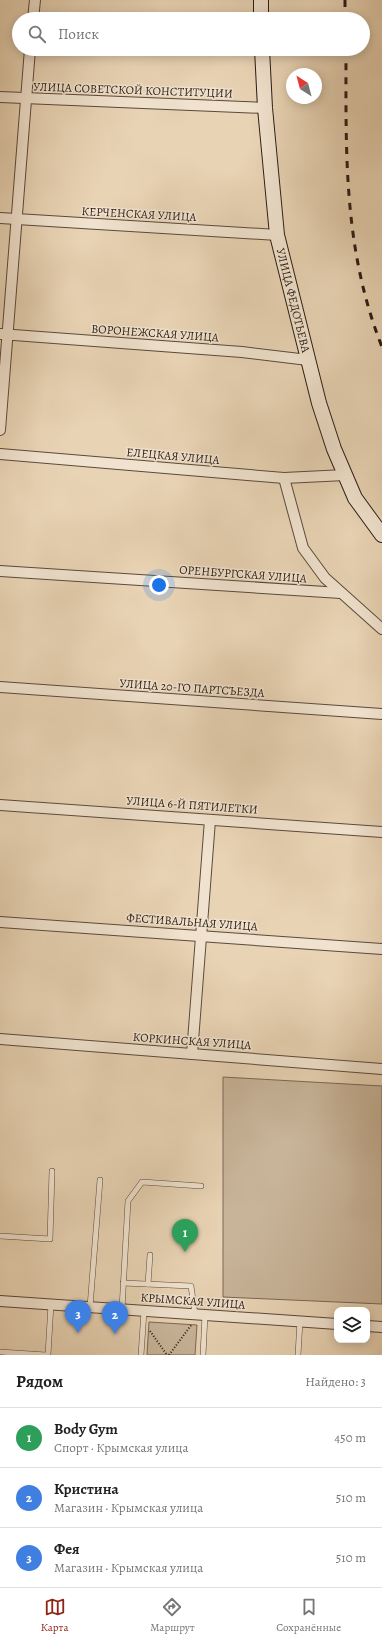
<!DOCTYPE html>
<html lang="ru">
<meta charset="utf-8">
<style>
:root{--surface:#fff;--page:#f2f2f2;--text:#222;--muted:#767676;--line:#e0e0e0;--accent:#8f2418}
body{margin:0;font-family:Alegreya,serif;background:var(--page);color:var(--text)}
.controls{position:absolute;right:12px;bottom:12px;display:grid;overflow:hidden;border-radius:8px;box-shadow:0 2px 10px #0003}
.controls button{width:36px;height:36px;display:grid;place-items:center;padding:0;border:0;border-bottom:1px solid var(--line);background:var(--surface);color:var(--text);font:20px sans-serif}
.compass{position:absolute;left:286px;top:68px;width:36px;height:36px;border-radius:50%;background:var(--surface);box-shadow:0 2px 10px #0003;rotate:324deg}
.you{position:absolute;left:159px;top:585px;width:14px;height:14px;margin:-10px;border:3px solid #fff;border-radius:50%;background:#1a73e8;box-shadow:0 0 0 6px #1a73e833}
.badge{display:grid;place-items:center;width:26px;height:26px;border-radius:50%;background:var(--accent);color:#fff;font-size:13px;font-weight:700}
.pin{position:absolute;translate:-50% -33px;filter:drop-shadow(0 1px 2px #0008)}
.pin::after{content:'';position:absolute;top:21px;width:14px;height:12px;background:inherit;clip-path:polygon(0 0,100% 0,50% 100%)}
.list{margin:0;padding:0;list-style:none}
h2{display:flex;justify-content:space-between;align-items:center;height:52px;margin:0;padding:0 16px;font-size:17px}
h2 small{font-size:13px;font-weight:400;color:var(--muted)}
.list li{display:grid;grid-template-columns:26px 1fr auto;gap:12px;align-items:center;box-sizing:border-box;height:60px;padding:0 16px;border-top:1px solid var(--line)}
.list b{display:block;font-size:15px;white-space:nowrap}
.list p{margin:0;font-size:13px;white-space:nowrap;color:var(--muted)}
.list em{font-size:13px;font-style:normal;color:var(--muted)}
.icon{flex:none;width:22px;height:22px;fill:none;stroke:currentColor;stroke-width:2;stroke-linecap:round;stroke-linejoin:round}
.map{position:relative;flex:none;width:382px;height:1355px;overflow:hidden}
.search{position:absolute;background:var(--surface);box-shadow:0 2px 10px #0003;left:12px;right:12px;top:12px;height:44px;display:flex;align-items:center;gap:10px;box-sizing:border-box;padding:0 14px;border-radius:22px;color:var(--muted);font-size:15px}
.sheet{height:232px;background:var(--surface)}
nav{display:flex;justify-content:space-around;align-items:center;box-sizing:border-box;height:56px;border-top:1px solid var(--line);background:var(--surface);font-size:11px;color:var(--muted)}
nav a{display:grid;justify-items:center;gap:2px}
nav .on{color:var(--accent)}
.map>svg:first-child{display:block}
</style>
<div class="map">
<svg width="382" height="1355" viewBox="0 0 382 1355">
<rect width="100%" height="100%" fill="#e8d3b4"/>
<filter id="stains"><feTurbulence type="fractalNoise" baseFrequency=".005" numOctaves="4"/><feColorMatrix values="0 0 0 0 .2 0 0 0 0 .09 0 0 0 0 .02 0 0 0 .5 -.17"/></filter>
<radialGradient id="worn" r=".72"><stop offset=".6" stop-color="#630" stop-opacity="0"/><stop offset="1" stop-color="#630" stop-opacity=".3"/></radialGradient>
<g fill="#c8b499" stroke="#796856">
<path d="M223,1077L382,1086V1304L223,1297Z"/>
<path d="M149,1322L197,1325L195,1355H147Z"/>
</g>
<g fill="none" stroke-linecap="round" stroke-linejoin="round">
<defs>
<g id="service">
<path d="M0,1236L50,1239L52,1171"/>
<path d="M123,1283L191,1286L195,1314"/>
<path d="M148,1284L150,1255"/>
<path d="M90,1307L100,1180"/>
<path d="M122,1309L128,1201L142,1182L201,1186"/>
<path d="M0,1352L46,1355"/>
<path d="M48,1355L51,1304"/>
<path d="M141,1355L144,1311"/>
<path d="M203,1355L205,1315"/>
<path d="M298,1355L300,1321"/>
</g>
<g id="minor">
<path d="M33,19L35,0"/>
<path d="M0,97L265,108"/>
<path d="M0,218L277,235"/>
<path d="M0,334L242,352L308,360"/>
<path d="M0,430L30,49"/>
<path d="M0,454L284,478L345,475"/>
<path d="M284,478L303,548L325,578L382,629"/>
<path d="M0,571L341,593"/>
<path d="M0,687L382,714"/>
<path d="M0,805L382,832"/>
<path d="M0,922L382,949"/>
<path d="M0,1039L382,1069"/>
<path d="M192,1054L210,820"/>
<path d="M0,1301L337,1324"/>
<path d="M367,1326L382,1327"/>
</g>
<g id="secondary">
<path d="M261,0V19"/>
<path id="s1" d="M262,49L265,108L277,235L319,403L334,449L355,498L382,535"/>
</g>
</defs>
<use href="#service" stroke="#5a4a3c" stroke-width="6"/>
<use href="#minor" stroke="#5a4a3c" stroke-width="12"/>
<use href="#secondary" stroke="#2a1c14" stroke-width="16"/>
<g stroke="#2a1c14" stroke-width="2" stroke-dasharray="1 2" stroke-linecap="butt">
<path d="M150,1331L167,1355"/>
<path d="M169,1355L192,1324"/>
</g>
<use href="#service" stroke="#f0e2ce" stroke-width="5"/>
<use href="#minor" stroke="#f0e2ce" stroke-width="10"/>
<use href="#secondary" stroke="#f0e2ce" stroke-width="14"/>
<g stroke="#2a1c14" stroke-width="3" stroke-dasharray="7 7" stroke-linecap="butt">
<path d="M345,0V19"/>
<path d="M346,49C346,153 343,248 382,347"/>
</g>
</g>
<g text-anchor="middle" stroke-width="3" stroke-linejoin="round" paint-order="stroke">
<g font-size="12" fill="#2a1c14" stroke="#f0e2ce">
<text transform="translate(133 90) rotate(2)" y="4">УЛИЦА СОВЕТСКОЙ КОНСТИТУЦИИ</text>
<text transform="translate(139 214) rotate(3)" y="4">КЕРЧЕНСКАЯ УЛИЦА</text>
<text dy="4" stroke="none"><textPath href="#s1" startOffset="254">УЛИЦА ФЕДОТЬЕВА</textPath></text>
<text transform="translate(155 333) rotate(4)" y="4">ВОРОНЕЖСКАЯ УЛИЦА</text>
<text transform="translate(173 456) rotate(5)" y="4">ЕЛЕЦКАЯ УЛИЦА</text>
<text transform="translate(243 574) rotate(4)" y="4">ОРЕНБУРГСКАЯ УЛИЦА</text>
<text transform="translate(192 688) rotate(4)" y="4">УЛИЦА 20-ГО ПАРТСЪЕЗДА</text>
<text transform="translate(192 805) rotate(4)" y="4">УЛИЦА 6-Й ПЯТИЛЕТКИ</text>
<text transform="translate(192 922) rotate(4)" y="4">ФЕСТИВАЛЬНАЯ УЛИЦА</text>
<text transform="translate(192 1041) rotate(4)" y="4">КОРКИНСКАЯ УЛИЦА</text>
<text transform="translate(193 1301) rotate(4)" y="4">КРЫМСКАЯ УЛИЦА</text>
</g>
</g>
<rect width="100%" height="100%" filter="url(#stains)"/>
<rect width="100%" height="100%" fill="url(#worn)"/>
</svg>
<div class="controls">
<button><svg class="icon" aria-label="layers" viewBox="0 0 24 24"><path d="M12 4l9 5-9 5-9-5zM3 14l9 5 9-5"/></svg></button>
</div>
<svg class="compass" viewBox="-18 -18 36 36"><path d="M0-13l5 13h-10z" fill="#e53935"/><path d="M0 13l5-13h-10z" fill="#767676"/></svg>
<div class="you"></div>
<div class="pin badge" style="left:185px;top:1252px;background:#2e9e5b">1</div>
<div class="pin badge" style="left:115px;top:1334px;background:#3f7fe0">2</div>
<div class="pin badge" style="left:78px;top:1333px;background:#3f7fe0">3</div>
<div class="search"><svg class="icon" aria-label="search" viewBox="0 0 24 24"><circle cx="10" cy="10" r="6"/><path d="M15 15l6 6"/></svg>Поиск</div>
</div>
<section class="sheet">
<h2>Рядом<small>Найдено: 3</small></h2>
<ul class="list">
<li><span class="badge" style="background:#2e9e5b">1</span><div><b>Body Gym</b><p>Спорт · Крымская улица</p></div><em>450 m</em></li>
<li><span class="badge" style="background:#3f7fe0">2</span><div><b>Кристина</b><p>Магазин · Крымская улица</p></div><em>510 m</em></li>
<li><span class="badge" style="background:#3f7fe0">3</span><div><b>Фея</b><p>Магазин · Крымская улица</p></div><em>510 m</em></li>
</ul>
</section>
<nav>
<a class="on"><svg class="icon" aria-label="map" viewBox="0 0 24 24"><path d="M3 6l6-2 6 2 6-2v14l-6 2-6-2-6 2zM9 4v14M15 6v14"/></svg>Карта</a>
<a><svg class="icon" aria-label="directions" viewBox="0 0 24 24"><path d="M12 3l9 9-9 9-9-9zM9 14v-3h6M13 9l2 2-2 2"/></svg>Маршрут</a>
<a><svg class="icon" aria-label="saved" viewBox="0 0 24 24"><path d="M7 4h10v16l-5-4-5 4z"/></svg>Сохранённые</a>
</nav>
